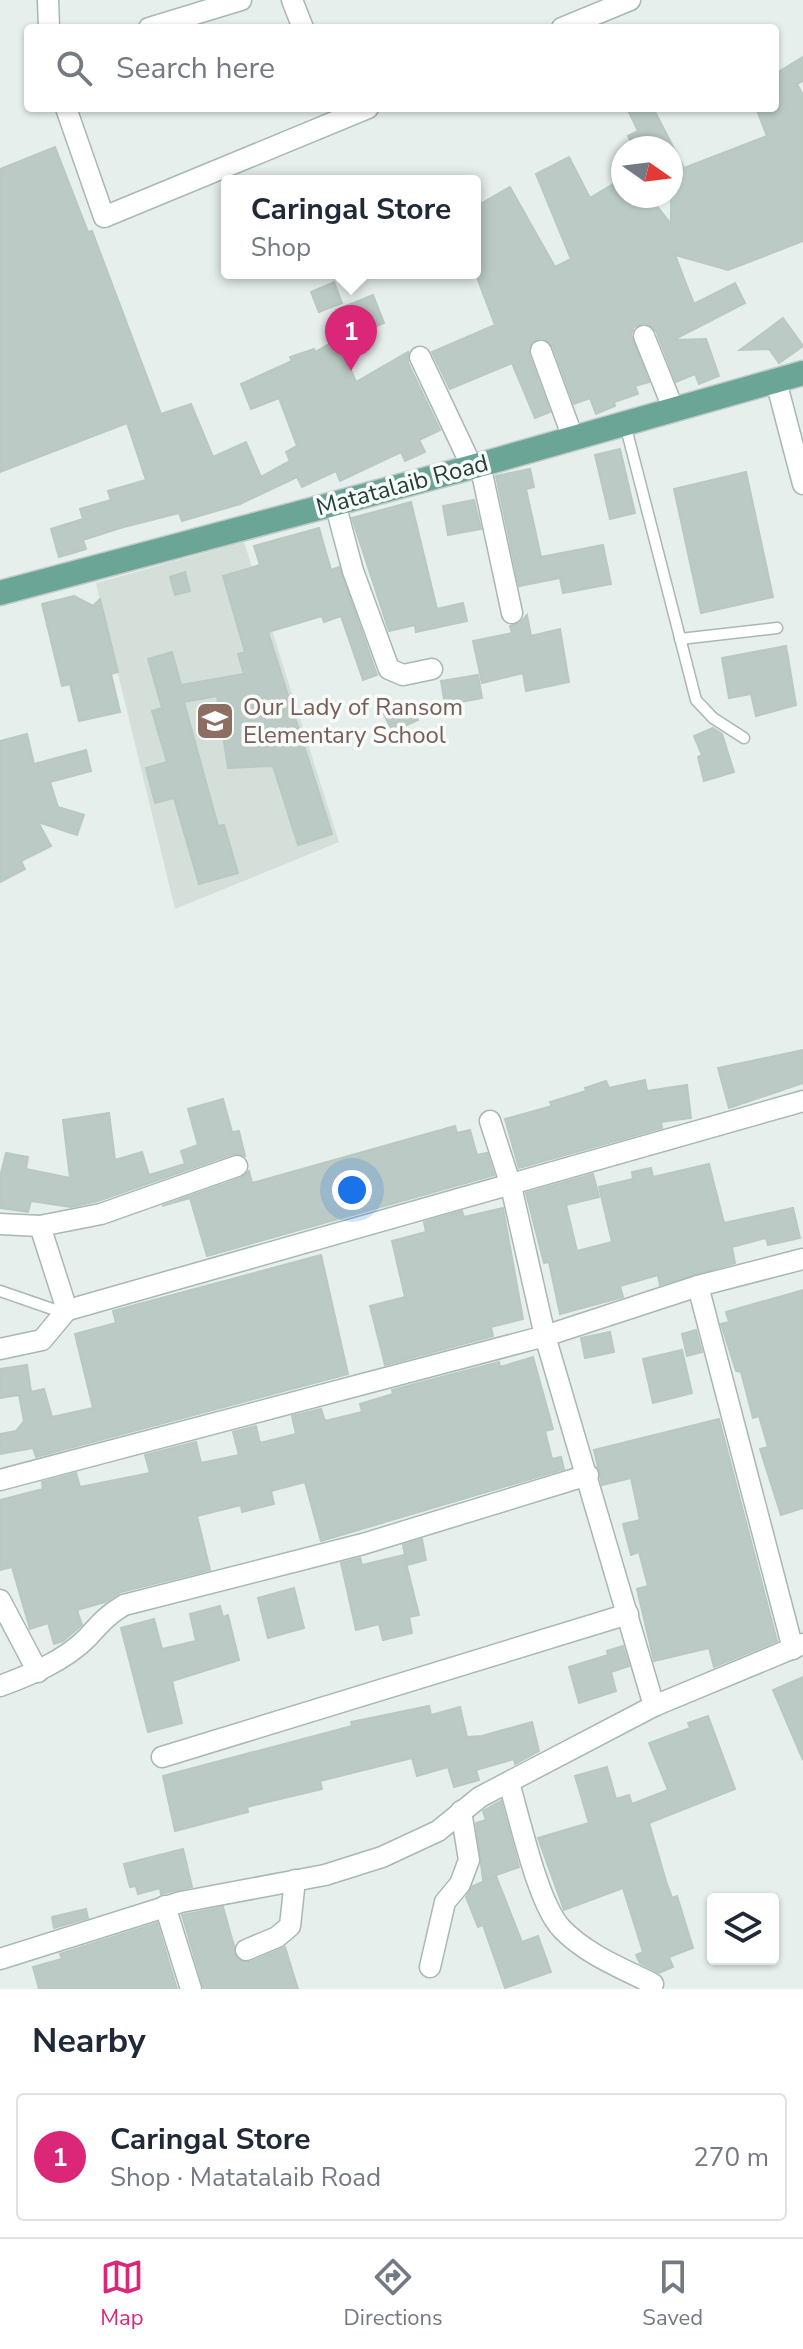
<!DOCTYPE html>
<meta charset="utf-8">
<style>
:root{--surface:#fff;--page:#f2f2f3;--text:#1f2937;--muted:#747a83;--line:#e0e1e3;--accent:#db2777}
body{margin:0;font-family:"Nunito Sans",sans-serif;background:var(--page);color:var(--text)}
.controls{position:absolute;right:24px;bottom:24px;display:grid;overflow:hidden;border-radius:8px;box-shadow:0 2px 6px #0004}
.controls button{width:72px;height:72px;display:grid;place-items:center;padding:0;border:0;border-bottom:2px solid var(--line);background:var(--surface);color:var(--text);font:40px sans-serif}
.compass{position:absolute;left:611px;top:136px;width:72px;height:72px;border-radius:50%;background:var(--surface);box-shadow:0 2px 6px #0004;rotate:104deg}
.you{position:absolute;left:352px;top:1190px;width:28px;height:28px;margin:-20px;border:6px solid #fff;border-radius:50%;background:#1a73e8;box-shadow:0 0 0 12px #1a73e833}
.badge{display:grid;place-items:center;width:52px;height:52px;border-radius:50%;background:var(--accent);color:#fff;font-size:26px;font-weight:700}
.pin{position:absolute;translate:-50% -66px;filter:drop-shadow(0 2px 4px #0008)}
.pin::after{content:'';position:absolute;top:42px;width:28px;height:24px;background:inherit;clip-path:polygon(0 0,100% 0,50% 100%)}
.popup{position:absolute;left:221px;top:175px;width:260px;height:104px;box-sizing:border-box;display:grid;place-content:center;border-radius:8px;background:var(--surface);filter:drop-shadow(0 2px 6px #0005);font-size:26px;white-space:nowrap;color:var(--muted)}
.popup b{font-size:30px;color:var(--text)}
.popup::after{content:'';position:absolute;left:50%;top:100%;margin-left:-16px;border:16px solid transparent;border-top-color:var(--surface)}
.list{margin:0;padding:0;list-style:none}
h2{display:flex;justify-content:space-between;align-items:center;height:104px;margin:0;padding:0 32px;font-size:34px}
h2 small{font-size:26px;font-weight:400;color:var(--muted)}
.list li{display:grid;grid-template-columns:52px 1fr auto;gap:24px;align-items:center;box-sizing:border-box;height:128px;margin:0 16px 16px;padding:0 16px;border:2px solid var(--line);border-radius:8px}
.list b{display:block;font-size:30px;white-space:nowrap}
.list p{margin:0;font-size:26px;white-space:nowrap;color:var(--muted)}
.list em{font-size:26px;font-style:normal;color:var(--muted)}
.icon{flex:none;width:44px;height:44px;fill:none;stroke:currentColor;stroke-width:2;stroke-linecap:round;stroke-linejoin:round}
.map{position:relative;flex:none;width:803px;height:1989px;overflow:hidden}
.search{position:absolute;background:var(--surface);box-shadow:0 2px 6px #0004;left:24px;right:24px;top:24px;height:88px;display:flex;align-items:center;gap:20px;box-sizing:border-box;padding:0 28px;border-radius:8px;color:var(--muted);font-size:30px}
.sheet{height:248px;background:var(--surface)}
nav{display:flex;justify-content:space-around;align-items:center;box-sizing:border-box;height:112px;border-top:2px solid var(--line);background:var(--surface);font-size:22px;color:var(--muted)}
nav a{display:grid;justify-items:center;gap:4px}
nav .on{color:var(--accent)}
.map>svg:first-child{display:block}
</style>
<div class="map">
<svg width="803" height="1989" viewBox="0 0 803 1989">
<rect width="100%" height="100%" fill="#e6efeb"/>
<path fill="#d4dfda" d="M244,542L339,842L175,909L96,583Z"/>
<g fill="#bbcac4" stroke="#b8c9c2" stroke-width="2">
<path d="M803,57V81L797,84L803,95V241L728,270L675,255L694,304L735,283L745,303L673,340L706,339L719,376L699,384L695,374L676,382L656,331L645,323L634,327L631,335L649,382L635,386L638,394L614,402L615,406L596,414L590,398L574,404L553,347L542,338L532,342L529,355L550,412L535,418L512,363L450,389L432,352L495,325L475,272V207L510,187L555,267L571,259L536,174L569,157L590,198L623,178V196H649L671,224V148H634L628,136L638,131L627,108H653L684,168L767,136L756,108H775V74Z"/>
<path d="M55,147L88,232L92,231L161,414L191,404L213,457L246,442L261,477L290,461L286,452L297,446L279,398L251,409L241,384L292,361L290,357L314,349L315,352L338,339L356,382L408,352V363L440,430L419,440L425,452L405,461L401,452L340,481L336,471L302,487L297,477L240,504L182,521L179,513L120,528L83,540L86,549L59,557L51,529L83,519L80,509L111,500L108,491L146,480L127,423L0,472V169Z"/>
<path d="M334,282L342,303L319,312L311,292Z"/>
<path d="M373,295L384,323L348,338L336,310Z"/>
<path d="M783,318L803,346L779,363L769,349L740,350Z"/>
<path d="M620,449L635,513L610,519L595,455Z"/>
<path d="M530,469L534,487L526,489L541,557L603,545L611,584L563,593L560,578L519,586L496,476Z"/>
<path d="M746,472L773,597L701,613L674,489Z"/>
<path d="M474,500L481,529L448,535L443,506Z"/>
<path d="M411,502L437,609L463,603L467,621L416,632L415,625L389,631L352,518Z"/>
<path d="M319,528L331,570L339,567L377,675L363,680L341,616L324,622L322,616L268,632L332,834L298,845L273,766L228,768L217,696L184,702L218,826L224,825L238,873L199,884L174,798L155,803L146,768L167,762L152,711L162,708L148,659L172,652L181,685L244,674L238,654L245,652L223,576L260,565L254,546Z"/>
<path d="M185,572L190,591L175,595L170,577Z"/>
<path d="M74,596L93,606L100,599L118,672L111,674L120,712L79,721L70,684L62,686L42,604Z"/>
<path d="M527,615L531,636L560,629L569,682L526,691L523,673L482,683L473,641L512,633L510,626L520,623Z"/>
<path d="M786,646L796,705L756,716L751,694L729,698L722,658Z"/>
<path d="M478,675L482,698L445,705L441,681Z"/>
<path d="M410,702L418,720L392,732L384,714Z"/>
<path d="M713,728L722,734L734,772L704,781L698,757L702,755L694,736Z"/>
<path d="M27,734L34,764L86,750L91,771L50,782L58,807L84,815L77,835L38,822L51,846L21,861L25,869L0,882V741Z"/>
<path d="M803,1050V1083L729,1108L718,1068Z"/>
<path d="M645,1080L647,1091L687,1085L691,1118L661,1122L662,1128L519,1168L505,1119L552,1106L550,1102L586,1091L585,1088L606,1081L609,1088Z"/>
<path d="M223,1099L232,1132L239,1131L245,1156L233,1154L98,1201L71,1207L31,1201L28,1212L0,1208V1177L6,1153L28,1157L26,1169L70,1178L63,1120L109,1113L115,1160L142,1152L149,1175L185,1164L181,1151L198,1145L188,1109Z"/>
<path d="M455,1126L457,1133L470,1130L477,1155L487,1153L494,1175L207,1256L190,1198L162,1206L241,1178L249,1171L252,1183Z"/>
<path d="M709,1164L724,1223L793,1208L800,1238L768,1245L766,1238L732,1247L735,1263L660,1285L658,1275L620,1286L623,1297L560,1314L549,1262L544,1263L526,1193L593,1174L599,1197L566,1205L577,1251L612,1242L599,1187L633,1179L632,1172L651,1168L653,1177Z"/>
<path d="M503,1208L523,1319L491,1327L493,1336L385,1365L370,1306L405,1297L392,1241L426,1232L424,1222L462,1211L464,1217Z"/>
<path d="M321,1255L348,1374L36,1457L33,1448L0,1454V1434L16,1431L24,1421L19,1395L0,1398V1369L27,1365L31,1392L44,1389L52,1417L93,1408L75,1334L116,1323L113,1311Z"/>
<path d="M803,1290V1508L781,1515L760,1449L768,1447L759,1416L753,1418L741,1372L736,1371L721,1324L729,1322L726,1312Z"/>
<path d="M696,1330L702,1352L687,1356L682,1334Z"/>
<path d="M610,1332L614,1352L585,1358L581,1338Z"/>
<path d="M682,1350L692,1393L653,1403L643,1359Z"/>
<path d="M533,1357L553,1429L545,1431L552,1459L561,1457L564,1469L321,1541L305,1482L271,1491L274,1504L242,1512L241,1505L197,1516L210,1570L121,1592L105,1602L77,1610L82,1625L63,1641L54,1644L48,1623L30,1629L12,1567L0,1570V1500L43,1489L42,1482L76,1473L80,1487L150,1473L145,1455L196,1442L201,1463L239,1455L233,1432L256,1426L260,1443L296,1434L292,1416L321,1409L325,1421L362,1412L360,1404L393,1394L392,1390L499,1362L500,1367Z"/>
<path d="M719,1419L777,1641L714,1667L709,1648L654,1661L637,1589L648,1586L639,1552L631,1555L623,1524L640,1520L631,1478L602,1485L594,1450Z"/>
<path d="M422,1539L426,1560L407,1565L403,1545Z"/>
<path d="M404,1555L419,1615L409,1617L412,1633L383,1640L379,1624L356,1630L341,1563L360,1558L362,1565Z"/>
<path d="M294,1588L304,1628L268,1638L258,1598Z"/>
<path d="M220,1606L223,1617L228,1615L239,1660L172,1681L182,1723L148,1732L121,1628L154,1619L162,1649L196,1641L190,1614Z"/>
<path d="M623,1646L629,1666L611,1672L616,1691L579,1703L569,1667L608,1655L607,1651Z"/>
<path d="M803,1677V1760L773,1690Z"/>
<path d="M429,1706L431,1715L460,1707L467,1737L482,1736L532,1722L539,1751L515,1764L514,1759L476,1770L479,1780L454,1787L448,1767L417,1776L412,1758L320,1781L322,1789L247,1807L248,1812L175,1831L163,1776L352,1726L351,1722Z"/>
<path d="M708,1716L735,1789L649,1823L666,1881L672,1898L677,1896L693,1948L669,1957L673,1967L659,1973L640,1963L636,1955L643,1952L623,1888L564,1910L538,1838L589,1823L575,1776L607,1767L616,1799L629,1795L632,1804L668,1790L649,1743L690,1728L688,1723Z"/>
<path d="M501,1801L519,1867L483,1880L476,1823L486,1820L483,1811Z"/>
<path d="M183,1849L192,1887L165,1893L161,1894L160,1888L138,1894L136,1886L130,1887L124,1864Z"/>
<path d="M496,1876L522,1942L538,1936L551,1972L505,1988L483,1925L478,1927L466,1897L473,1886Z"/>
<path d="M223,1907L238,1960L250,1962L285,1947L298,1989H204L182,1915Z"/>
<path d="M86,1909L88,1918L54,1928L52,1917Z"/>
<path d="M157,1923L177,1989H39L33,1967L62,1959L60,1954Z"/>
</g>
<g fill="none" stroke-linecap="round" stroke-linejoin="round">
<defs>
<g id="service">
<path d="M625,424L696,700L713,718L744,738"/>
<path d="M680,639L777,628"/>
<path d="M0,1291L61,1312"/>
</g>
<g id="minor">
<path d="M48,0L49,28"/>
<path d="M292,0L303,28"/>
<path d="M149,28L241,0"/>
<path d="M562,28L630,0"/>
<path d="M66,108L104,217L368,108"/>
<path d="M644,336L673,408"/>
<path d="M541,351L573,438"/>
<path d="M420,357L472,467"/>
<path d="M776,381L803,484"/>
<path d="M480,464L512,613"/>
<path d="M335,503L353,571L389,669L403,675L432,669"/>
<path d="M490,1121L511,1186L545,1336L654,1706"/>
<path d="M0,1224L40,1226"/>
<path d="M698,1286L793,1649"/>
<path d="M61,1312L803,1101"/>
<path d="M0,1349L42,1340L67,1310L40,1226L101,1214L237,1166"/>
<path d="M0,1480L545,1336L698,1286L803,1259"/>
<path d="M0,1600L38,1672"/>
<path d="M0,1686C30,1675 64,1661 87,1638C100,1624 107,1615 124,1605L363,1544L588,1475"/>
<path d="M162,1757L628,1614"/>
<path d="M509,1783C520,1819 538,1905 562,1929C587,1955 622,1968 653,1984"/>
<path d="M165,1906L191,1989"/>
<path d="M246,1950L277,1937L290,1926L295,1880"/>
<path d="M0,1959L181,1902L325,1875L382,1857L438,1831L480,1797L654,1706L803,1644"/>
<path d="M430,1967L445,1902L460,1884L469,1860L461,1811"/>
</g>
<path id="primary" d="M0,593L472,467L803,373"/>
</defs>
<use href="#service" stroke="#a8b8b2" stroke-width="13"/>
<use href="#minor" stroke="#a8b8b2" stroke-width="23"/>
<use href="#primary" stroke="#c2cac8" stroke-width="27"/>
<use href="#service" stroke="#fff" stroke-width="10"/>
<use href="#minor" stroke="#fff" stroke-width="20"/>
<use href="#primary" stroke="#6aa596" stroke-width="24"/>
</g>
<defs>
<symbol id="school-square" viewBox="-11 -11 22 22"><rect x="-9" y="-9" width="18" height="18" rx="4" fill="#8d6e63" stroke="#f7fbf9"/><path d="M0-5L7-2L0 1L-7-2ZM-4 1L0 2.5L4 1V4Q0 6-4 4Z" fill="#fff"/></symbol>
</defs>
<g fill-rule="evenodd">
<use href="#school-square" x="193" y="699" width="44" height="44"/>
</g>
<g text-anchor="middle" stroke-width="7" stroke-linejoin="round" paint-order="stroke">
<g font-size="24" fill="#24423a" stroke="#f7fbf9">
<text transform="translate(402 485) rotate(-15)" y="8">Matatalaib Road</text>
</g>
<g font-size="24" fill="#785e54" stroke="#f7fbf9" text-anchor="start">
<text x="243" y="715">Our Lady of Ransom<tspan x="243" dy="28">Elementary School</tspan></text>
</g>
</g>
</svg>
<div class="controls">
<button><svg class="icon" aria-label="layers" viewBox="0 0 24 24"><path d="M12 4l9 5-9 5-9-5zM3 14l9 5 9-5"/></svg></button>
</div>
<svg class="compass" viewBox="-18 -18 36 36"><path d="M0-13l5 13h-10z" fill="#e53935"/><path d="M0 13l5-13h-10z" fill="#747a83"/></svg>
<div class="you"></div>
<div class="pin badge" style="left:351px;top:371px">1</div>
<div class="popup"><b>Caringal Store</b>Shop</div>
<div class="search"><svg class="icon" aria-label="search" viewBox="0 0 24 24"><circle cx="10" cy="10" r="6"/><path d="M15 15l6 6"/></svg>Search here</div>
</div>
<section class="sheet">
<h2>Nearby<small></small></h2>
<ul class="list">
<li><span class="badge">1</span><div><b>Caringal Store</b><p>Shop · Matatalaib Road</p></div><em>270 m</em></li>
</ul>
</section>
<nav>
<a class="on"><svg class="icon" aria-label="map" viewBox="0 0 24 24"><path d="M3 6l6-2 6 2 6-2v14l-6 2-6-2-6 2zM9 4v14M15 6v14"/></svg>Map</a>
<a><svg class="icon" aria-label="directions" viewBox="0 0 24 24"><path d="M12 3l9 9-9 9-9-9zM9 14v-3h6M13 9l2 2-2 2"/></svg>Directions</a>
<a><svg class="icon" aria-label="saved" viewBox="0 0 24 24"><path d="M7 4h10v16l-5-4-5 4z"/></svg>Saved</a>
</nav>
